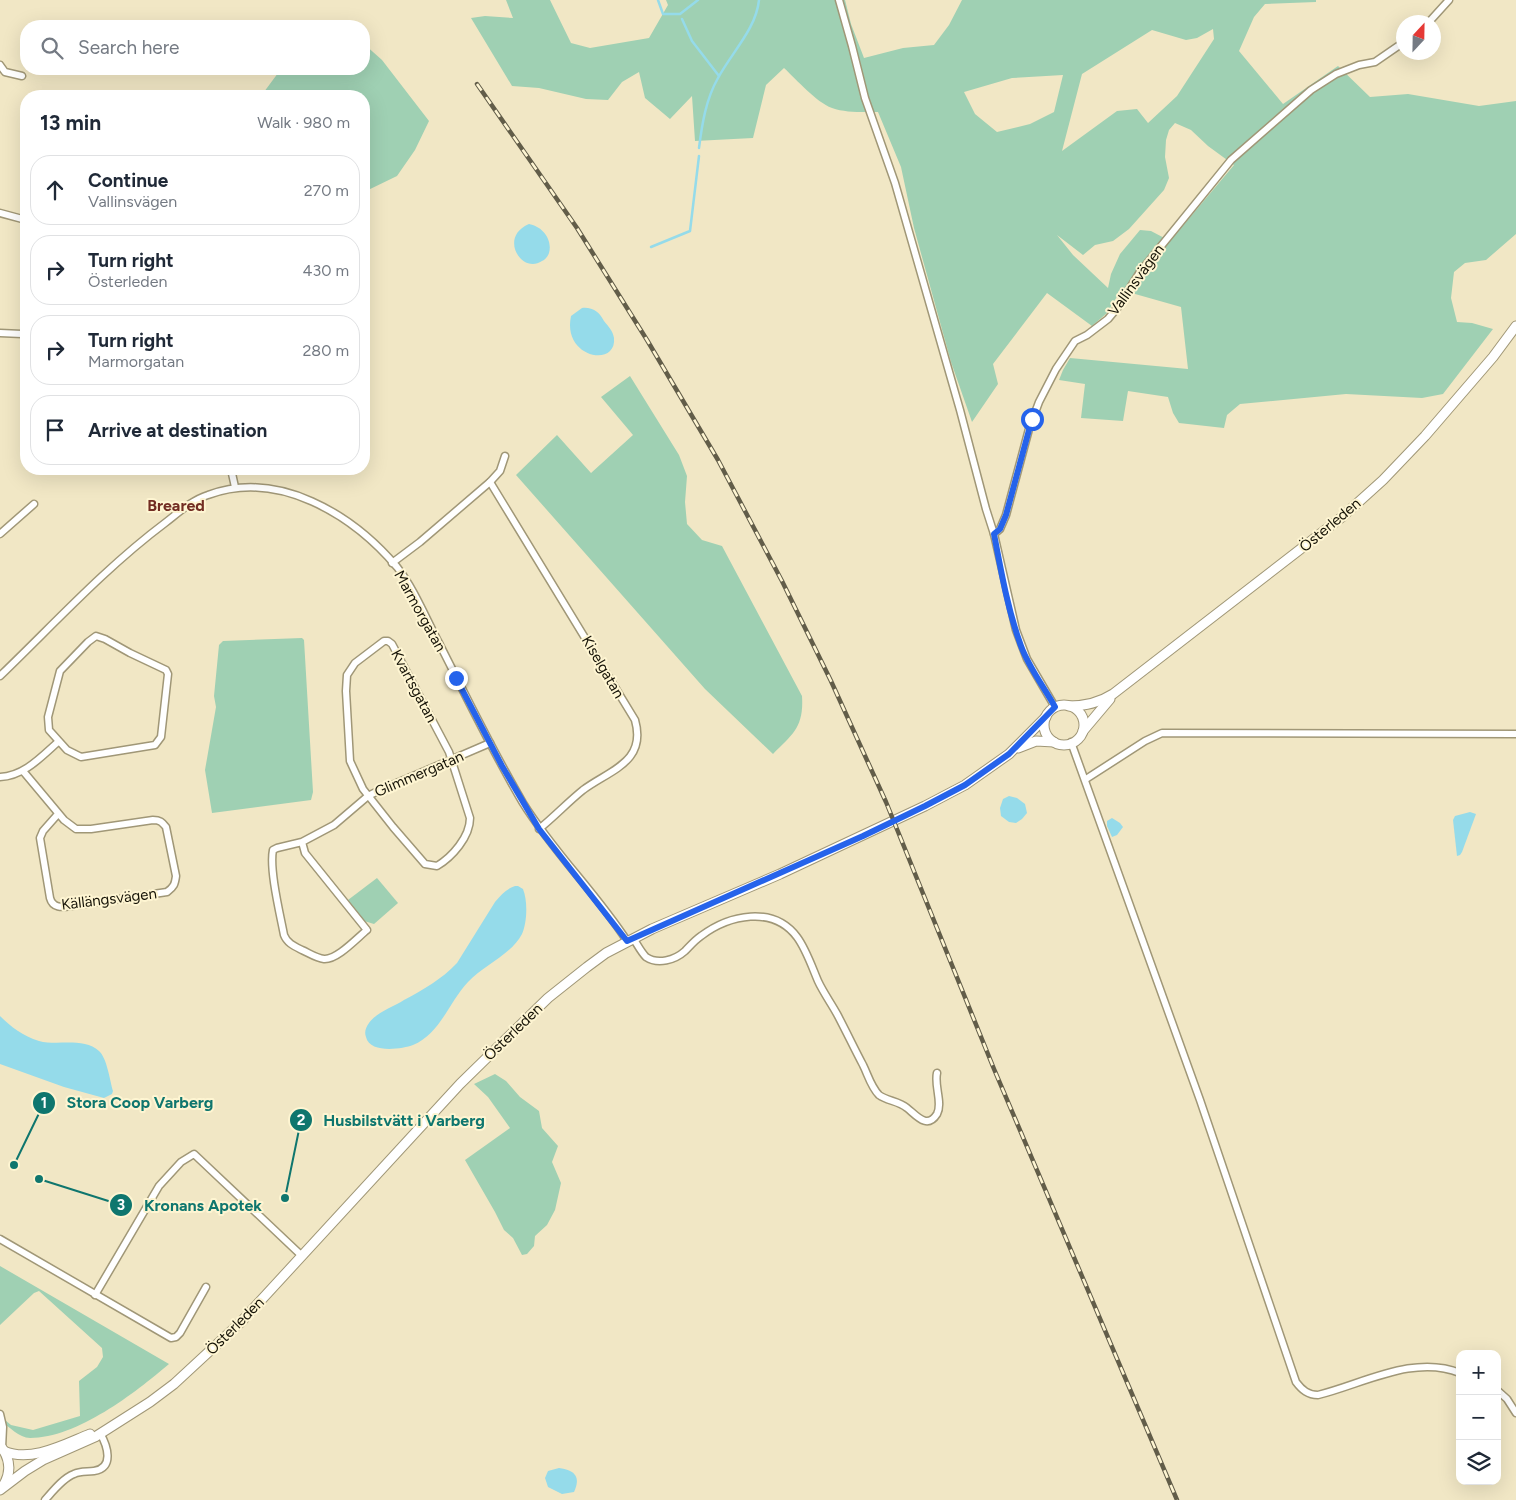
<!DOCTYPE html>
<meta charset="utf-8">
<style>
:root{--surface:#fff;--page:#f6f6f7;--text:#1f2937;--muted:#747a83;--line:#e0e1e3}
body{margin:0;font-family:Figtree,sans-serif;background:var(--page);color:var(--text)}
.controls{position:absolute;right:15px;bottom:15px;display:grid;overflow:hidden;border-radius:10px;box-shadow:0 5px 20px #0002}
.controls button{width:45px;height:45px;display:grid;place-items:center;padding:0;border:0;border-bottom:1px solid var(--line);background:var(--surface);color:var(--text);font:25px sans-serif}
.compass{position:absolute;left:1396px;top:15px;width:45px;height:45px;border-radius:50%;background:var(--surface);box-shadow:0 5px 20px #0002;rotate:22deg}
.stop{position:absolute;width:15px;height:15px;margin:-11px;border:4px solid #2563eb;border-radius:50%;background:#fff}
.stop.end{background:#2563eb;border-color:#fff;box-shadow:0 1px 5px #0008}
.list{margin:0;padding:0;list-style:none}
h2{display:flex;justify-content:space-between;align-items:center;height:65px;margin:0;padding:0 20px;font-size:21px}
h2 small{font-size:16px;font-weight:400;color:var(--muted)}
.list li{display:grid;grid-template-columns:32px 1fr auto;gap:15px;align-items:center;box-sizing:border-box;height:70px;margin:0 10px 10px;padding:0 10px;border:1px solid var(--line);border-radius:20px}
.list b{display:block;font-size:19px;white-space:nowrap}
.list p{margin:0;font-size:16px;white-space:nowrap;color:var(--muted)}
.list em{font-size:16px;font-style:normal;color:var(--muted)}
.icon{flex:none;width:28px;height:28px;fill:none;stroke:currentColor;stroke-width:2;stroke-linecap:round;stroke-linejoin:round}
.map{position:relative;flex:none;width:1516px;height:1500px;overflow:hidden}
.search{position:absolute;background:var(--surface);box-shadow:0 5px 20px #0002;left:20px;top:20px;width:350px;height:55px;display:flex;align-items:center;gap:12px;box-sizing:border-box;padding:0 18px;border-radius:20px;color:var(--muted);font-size:19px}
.panel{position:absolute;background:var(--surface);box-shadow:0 5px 20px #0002;left:20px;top:90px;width:350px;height:385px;border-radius:20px}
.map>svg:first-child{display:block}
</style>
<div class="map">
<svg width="1516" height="1500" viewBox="0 0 1516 1500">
<rect width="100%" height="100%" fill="#f1e7c5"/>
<g fill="#9fd0b3" fill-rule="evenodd">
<path d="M506,0H550L571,43L590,48L649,38L668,5L666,0H845L851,24L864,58L903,48L934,45L949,25L962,0H1316V2L1265,4L1254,17L1239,51L1283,104L1338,66L1370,97L1408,94L1479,106L1516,101V234L1486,260L1465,263L1454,272L1451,298L1457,322L1472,323L1493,329L1443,394L1422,398L1346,394L1240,404L1227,415L1224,428L1179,423L1173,413L1168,397L1128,391L1123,421L1081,418L1085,384L1059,380L1063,370L1070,358L1188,369L1181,307L1121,290L1107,313L1092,326L1047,293L993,364L998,384L972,422L951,362L914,228L901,167L878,112C864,112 846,113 832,108C816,102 797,80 784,68L766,85L753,138L695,141L692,96L670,119L645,98L639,72L622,82L608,100L586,99L539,88L512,86L471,18L485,16L513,18ZM1213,29L1214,39L1177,96L1148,123L1137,109L1117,111L1062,151L1082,74L1152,30L1186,40L1197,38ZM1063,75L1054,112L1030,124L997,132L975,114L964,92L1012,78ZM1175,123L1191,130L1208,146L1234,165L1170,241L1151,231L1140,230L1120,254L1111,274L1108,288L1073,255L1057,235L1083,255L1095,245L1113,241L1129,229L1164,190L1169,178L1165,157L1166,140L1169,130Z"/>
<path d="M364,44L382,60L429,121L415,150L397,176L364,192V96H261L281,69H364Z"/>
<path d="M630,376L679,455L687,476L685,502L687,524L702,540L722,546L802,696C804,727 793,734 773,754L705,689L516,475L557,435L591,473L633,435L601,397Z"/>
<path d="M302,638L304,640L313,792L311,800L212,813L205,770L216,707L214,696L219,645L223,641Z"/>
<path d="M377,878L398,903L374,924L364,921L348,900Z"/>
<path d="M495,1074L506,1081L520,1097L539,1111L542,1128L558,1146L552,1162L561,1183L555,1210L547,1225L535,1236L534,1246L527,1254L522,1255L513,1238L504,1230L495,1212L465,1160L510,1128L488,1097L474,1084Z"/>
<path d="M0,1266L169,1364C135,1393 77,1438 30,1438C19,1438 9,1426 0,1421V1416L11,1425L33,1430L80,1416L79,1381L97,1367L103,1357L102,1348L39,1291L34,1293L0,1325Z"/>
</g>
<g fill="#95dbea">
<path d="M529,224C541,226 553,238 549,253C548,256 545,260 542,261C522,275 498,237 529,224Z"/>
<path d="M582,308C593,307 599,312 604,321C608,326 613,331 614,338C617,368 562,358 571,316Z"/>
<path d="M1009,796L1017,798L1025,804L1027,813L1022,819L1016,823L1009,822L1001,816L1000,808L1003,799Z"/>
<path d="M1470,812L1476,814L1462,852L1460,855L1457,856L1453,820L1455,816Z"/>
<path d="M1112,818L1120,823L1123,827L1117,835L1112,837L1107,826V821Z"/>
<path d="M515,886H518L523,889C528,901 527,923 522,934C512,954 483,966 468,982C449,1002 440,1034 413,1045C402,1049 370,1054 366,1037C364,1032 366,1027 369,1023C377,1012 393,1007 404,1000C423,990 442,979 457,963L495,902C501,895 506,889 515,886Z"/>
<path d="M0,1016C11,1027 23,1036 39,1041C57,1046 84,1037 99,1051C107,1058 110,1081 113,1091L112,1094L104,1098L64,1087L0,1064Z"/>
<path d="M559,1468C575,1470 581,1477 574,1492L562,1494L548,1487L545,1478L548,1471Z"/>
</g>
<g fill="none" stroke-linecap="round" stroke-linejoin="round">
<g stroke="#95dbea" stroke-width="2.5">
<path d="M658,0L663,14H680L698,0"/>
<path d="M682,19L692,41L719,76"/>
<path d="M699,148C702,124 706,99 718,78C732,52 756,29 759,0"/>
<path d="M651,247L690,231L699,156"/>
</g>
<defs>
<g id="street">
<path d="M839,0L852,46L865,98L895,183L960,410L986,509L994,534L1016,630L1027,659L1055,707"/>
<path d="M1429,22L1449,0"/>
<path d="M0,65L5,72L22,76"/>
<path d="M0,213L26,220"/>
<path d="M0,333L22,334L26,336"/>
<path d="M231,469L235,487"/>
<path d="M490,482L635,720C647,762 610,770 583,790C568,802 554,817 539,829"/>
<path d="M0,534L34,504"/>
<path d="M994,534L1000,529L1006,515L1029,429L1039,402L1056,369L1075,341L1087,335L1108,319L1118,307L1140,272L1231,160L1311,90L1336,74L1359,65L1375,62L1404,42"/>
<path d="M392,563L420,542L490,482L500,471L505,456"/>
<path d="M96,636L105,639L130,653L166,670L168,674L161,737L155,745L81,757L67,750L49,730L48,717L60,671L88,642Z"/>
<path d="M384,641H388L392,644L449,752L470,818C470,837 452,857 437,866L425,864L393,827L363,789L350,761L346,691L347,675L355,663Z"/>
<path d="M0,676C54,624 105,568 165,523C178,513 192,500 208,495C278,469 352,514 397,567C415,590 426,619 440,645C467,698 493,752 523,803C554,853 596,893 627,941"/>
<path d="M1071,742L1200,1100L1296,1382C1302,1390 1308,1395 1318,1395C1363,1384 1414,1354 1460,1373"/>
<path d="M23,771L64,820L76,829H91L153,820C160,820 162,822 166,827L176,876C175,884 174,887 167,892L72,906C63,907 53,909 50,898L40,838L43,831L58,814"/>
<path d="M0,777C24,776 41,757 58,742"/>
<path d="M1086,779L1145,741L1162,733L1516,734"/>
<path d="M302,842L277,848L273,850C269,869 280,914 284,935C287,943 294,946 302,950C309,953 316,958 324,959C337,960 357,938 367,930L305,853L302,842L334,825L368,796L376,792L490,743"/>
<path d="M633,938C637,944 641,952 646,957C658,965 675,960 685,951C690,946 695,940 701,936C729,915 773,905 797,937C806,949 812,967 818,981C823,992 831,1003 837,1014C846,1031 854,1048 863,1065C868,1075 871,1087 879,1095C887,1101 899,1101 907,1108C916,1115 927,1130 937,1114C943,1103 934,1086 937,1073"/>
<path d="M0,1239L171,1338L176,1337L180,1333L206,1287"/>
<path d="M95,1295L159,1186L181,1162L194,1154L302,1256"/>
<path d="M1497,1390L1507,1399L1516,1413"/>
<path d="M0,1414L3,1427L2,1448"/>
<path d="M45,1500C53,1491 63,1478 74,1474C80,1471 87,1472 94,1471C115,1468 107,1445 100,1433"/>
</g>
<g id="secondary">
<circle cx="1064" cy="725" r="20"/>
<path d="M1069,706C1086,706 1099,703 1113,694L1342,517L1383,480L1425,436L1493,357L1516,326"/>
<path d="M1083,731L1110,699"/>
<path d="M1018,748L1036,741L1054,742"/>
<path d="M0,1445C10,1458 12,1472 3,1486"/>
<path d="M4,1451C31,1463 65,1444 90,1434"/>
<path d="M0,1490L25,1471L43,1460L95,1437L150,1402L174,1384L241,1322L460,1084L548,998L587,967L606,953L652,929L780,874L925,806L965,785L1009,754L1046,717"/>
</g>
</defs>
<use href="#street" stroke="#a09777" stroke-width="9"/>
<use href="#secondary" stroke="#a09777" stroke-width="11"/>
<use href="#street" stroke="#fff" stroke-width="6"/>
<use href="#secondary" stroke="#fff" stroke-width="9"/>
<defs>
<path id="rail" d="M477,84L577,228L647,340L718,460L782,581L831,681L886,802L994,1069L1177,1500"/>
</defs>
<use href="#rail" stroke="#625d49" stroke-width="4.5"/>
<use href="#rail" stroke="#fef5d2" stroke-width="2.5" stroke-dasharray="8" stroke-linecap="butt"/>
</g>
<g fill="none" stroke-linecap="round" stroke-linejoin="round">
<path stroke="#2563eb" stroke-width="6" d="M456,678L502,766L539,829L627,941L863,836L925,806L965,785L1009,754L1055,707C1044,687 1029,668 1021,646C1008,611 1001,571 994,534L1000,529L1006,515L1032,419"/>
</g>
<g text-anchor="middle" stroke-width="4" stroke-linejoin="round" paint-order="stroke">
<g font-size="15" fill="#151206" stroke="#fef5d2">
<text transform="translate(1136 280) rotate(-54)" y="5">Vallinsvägen</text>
<text transform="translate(1330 525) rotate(-40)" y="5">Österleden</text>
<text transform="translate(420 611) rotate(61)" y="5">Marmorgatan</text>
<text transform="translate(603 667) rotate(60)" y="5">Kiselgatan</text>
<text transform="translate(414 686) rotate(62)" y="5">Kvartsgatan</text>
<text transform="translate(419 774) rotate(-23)" y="5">Glimmergatan</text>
<text transform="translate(109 899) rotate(-7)" y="5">Källängsvägen</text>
<text transform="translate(513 1032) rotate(-44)" y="5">Österleden</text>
<text transform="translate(235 1326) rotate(-45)" y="5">Österleden</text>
</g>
<g font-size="16" font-weight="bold" fill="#722d23" stroke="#fef5d2">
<text x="176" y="511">Breared</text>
</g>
</g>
<path fill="none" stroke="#0f766e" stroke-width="2" d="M14 1165L44 1103M285 1198L301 1120M39 1179L121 1205"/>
<g fill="#0f766e" stroke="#fef5d2" stroke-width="2">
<circle cx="14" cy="1165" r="5"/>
<circle cx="285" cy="1198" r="5"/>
<circle cx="39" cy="1179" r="5"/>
<circle cx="44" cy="1103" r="12"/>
<circle cx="301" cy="1120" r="12"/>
<circle cx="121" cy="1205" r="12"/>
</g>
<g font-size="15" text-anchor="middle" font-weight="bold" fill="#fff">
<text x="44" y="1108">1</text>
<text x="301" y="1125">2</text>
<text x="121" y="1210">3</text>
</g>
<g font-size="16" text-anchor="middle" font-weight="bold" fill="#0f766e" stroke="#fef5d2" stroke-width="4" stroke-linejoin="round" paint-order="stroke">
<text x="140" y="1108">Stora Coop Varberg</text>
<text x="404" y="1126">Husbilstvätt i Varberg</text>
<text x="203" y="1211">Kronans Apotek</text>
</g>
</svg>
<div class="controls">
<button>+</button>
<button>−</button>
<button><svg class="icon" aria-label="layers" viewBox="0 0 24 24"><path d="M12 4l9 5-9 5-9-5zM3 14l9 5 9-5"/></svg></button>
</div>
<svg class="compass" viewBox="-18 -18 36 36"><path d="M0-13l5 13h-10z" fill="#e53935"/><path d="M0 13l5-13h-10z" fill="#747a83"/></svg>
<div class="stop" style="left:1032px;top:419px"></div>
<div class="stop end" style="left:456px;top:678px"></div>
<div class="search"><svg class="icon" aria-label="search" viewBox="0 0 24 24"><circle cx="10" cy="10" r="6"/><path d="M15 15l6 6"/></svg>Search here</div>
<section class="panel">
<h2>13 min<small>Walk · 980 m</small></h2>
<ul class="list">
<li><svg class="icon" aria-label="ahead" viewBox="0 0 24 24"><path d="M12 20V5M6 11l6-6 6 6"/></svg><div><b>Continue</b><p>Vallinsvägen</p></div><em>270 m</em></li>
<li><svg class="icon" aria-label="right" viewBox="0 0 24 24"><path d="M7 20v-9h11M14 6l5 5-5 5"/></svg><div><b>Turn right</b><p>Österleden</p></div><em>430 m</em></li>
<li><svg class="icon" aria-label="right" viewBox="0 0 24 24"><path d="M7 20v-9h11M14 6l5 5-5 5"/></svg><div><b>Turn right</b><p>Marmorgatan</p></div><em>280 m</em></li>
<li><svg class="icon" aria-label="arrive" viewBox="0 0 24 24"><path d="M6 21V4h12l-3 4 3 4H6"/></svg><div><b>Arrive at destination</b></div></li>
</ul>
</section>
</div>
